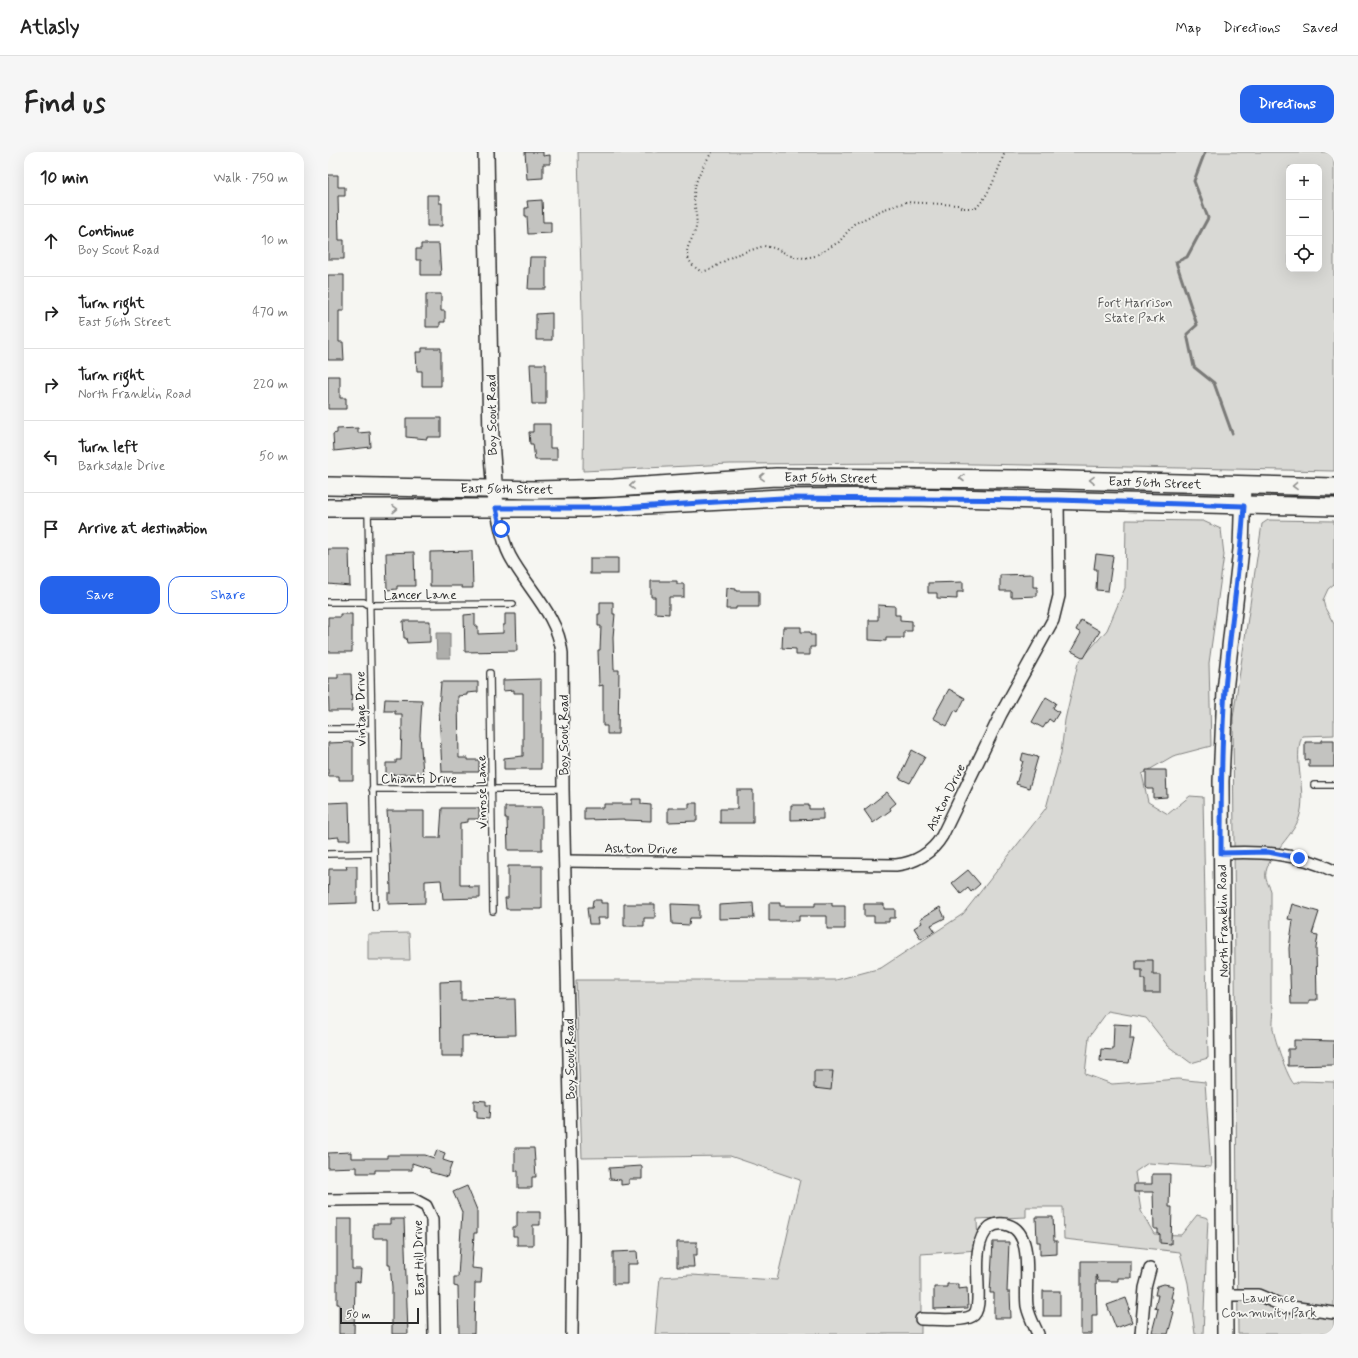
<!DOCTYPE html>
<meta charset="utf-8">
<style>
:root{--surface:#fff;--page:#f6f6f6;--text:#222;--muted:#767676;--line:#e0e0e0;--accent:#2563eb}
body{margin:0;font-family:Mynerve,sans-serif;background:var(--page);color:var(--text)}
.controls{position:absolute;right:12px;top:12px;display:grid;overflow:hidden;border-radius:8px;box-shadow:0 4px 16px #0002}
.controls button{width:36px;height:36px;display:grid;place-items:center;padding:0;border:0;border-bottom:1px solid var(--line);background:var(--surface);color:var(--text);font:20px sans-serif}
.scale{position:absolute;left:12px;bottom:10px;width:79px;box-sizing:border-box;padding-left:4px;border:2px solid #2b2b2b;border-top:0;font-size:11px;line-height:14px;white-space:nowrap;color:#2b2b2b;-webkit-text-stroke:3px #f6f6f2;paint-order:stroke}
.stop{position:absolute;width:12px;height:12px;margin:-9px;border:3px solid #2563eb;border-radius:50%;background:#fff}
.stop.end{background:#2563eb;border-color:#fff;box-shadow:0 1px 4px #0008}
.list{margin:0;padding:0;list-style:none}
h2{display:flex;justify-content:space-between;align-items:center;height:52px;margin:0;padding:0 16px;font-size:17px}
h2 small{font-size:13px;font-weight:400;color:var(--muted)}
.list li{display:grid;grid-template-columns:26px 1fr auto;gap:12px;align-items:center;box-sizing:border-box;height:72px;padding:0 16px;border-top:1px solid var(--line)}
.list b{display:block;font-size:15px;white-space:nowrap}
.list p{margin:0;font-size:13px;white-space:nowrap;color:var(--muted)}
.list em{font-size:13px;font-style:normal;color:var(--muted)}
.actions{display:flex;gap:8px;padding:12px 16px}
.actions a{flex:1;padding:9px 0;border:1px solid var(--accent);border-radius:12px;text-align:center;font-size:14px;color:var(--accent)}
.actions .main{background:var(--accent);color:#fff}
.icon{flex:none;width:22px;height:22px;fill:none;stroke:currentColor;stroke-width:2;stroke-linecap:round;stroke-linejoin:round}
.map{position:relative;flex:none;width:1006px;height:1182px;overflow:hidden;border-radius:12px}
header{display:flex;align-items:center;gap:24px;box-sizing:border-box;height:56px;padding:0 20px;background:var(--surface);border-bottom:1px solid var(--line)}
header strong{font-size:19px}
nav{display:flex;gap:22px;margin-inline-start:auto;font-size:14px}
.intro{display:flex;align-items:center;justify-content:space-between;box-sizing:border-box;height:96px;padding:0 24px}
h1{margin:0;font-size:28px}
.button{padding:10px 18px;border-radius:12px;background:var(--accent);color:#fff;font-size:14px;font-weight:700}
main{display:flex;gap:24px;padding:0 24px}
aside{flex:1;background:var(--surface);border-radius:12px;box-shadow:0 4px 16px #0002}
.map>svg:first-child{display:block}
</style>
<header>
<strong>Atlasly</strong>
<nav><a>Map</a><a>Directions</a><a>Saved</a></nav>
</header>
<div class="intro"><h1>Find us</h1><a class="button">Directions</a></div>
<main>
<aside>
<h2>10 min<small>Walk · 750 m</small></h2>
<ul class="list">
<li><svg class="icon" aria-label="ahead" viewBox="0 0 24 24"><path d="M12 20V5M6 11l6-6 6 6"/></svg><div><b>Continue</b><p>Boy Scout Road</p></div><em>10 m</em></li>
<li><svg class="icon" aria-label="right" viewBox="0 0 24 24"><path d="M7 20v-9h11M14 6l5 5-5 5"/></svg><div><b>Turn right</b><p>East 56th Street</p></div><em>470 m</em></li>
<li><svg class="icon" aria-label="right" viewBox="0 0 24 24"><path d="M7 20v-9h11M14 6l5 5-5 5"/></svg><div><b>Turn right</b><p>North Franklin Road</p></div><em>220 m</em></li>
<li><svg class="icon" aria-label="left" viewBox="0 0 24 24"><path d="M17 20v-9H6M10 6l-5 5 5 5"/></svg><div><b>Turn left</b><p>Barksdale Drive</p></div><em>50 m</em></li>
<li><svg class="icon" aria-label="arrive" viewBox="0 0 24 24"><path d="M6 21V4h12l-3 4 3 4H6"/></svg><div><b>Arrive at destination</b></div></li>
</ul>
<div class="actions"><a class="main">Save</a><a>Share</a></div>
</aside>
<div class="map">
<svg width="1006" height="1182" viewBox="0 0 1006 1182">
<rect width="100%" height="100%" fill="#f6f6f2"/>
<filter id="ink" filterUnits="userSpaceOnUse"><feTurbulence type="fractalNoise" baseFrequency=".025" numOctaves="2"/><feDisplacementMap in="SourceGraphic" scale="8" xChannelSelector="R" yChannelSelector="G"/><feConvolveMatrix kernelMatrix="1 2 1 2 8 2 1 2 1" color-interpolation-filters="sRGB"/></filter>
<g filter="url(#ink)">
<g fill="#d9d9d5" stroke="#828280" fill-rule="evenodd">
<path d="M250,0H1006V319L596,311L402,312L255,319L256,243ZM961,15H991V117H961Z"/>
<path d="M798,368L875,369L893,377L896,403L881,511L883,594L845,604L814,622L820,650L840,662L862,644L875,645L880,906L863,911L840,894L818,866L780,859L761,885L757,922L784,932L850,927L877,930L883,1015L820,1011L807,1020L813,1059L826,1082L853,1083L869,1063L880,1066L875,1182H867L860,1131L852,1100L736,1087L735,1055H698V1065L649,1067L650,1098L593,1102V1182H327L332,1125L363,1123L449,1128L472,1028L402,1004L254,1006L248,828H508L553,816L635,762L718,656L733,601L737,568L750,511L779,478L797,436Z"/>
<path d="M940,368L1006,369V432L1000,437L995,448L997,456L1006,472V583L974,584C964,608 980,640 971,666C965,685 934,708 938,727C939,731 942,735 943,739V850C948,859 944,867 945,877C947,888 959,925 966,932L972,929L1006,930V1182H910L905,566L934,372Z"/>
<path d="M81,781L82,808H40V782Z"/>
</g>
<path fill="#aeaeab" stroke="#7a7a78" d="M108,481H122V506H109Z"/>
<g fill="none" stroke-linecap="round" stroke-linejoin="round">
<path stroke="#7a7a78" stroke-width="3" d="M877,0L866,29L880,66L859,105L848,110L869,173L859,182L866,215L886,231L904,281"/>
</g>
<g fill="#c3c3c0" stroke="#2b2b2b">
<path d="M197,0H215V4L222,3V12H215V26L199,27Z"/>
<path d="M0,23H10V35H17V44H10L11,88H16V107H0Z"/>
<path d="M99,43H111V51H114V74H99Z"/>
<path d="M214,48L215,70H223V81L200,82L199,64H197V56H200L199,49Z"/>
<path d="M93,92H111L113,123H93V108H88V97H93Z"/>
<path d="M202,105H218V137H200Z"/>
<path d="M0,123H16V159H11V190H15L16,208H0Z"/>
<path d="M98,142H113V159H117V170H112V175H98Z"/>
<path d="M224,161V188H208V162Z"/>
<path d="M94,196H113V234H94V219H89L88,200H94Z"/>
<path d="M202,212H218V252H204Z"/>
<path d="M0,224H12V246H18V257H0Z"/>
<path d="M78,266H113V285H99V287L78,285Z"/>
<path d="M205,272H222V296H229V308H207L205,292H202L201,280H205Z"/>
<path d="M30,276V281L42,280L43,295L6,299L5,282L9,281V277Z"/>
<path d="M0,397H21L22,434L0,432Z"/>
<path d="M144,399L145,436H134V434H102V400Z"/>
<path d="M86,400L87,434H69V437L59,438L58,401Z"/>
<path d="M768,402L785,404L780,439L768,438L769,417H766Z"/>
<rect x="262" y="406" width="28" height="16"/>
<path d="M705,422V435H709V444L683,445V439H672V423Z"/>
<path d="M323,429H349V432H356V445H341V462L327,461V445H323Z"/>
<path d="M635,430V440H629V447L609,446V441H600V431Z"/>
<path d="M399,436L408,437V439H431V455H408V457H398Z"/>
<path d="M272,450H285V462H287L285,485L286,518H291L290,582H279V574H275V533L271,534L270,498H272L273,474H270V462H272Z"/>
<path d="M550,453L567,454V463H572V468L584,469V479H576V486H558V489L541,488V468H550Z"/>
<path d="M12,462H24V500H0V465H12Z"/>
<path d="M147,462V474H150V482L175,481V473H177V462H188L189,499L137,500L136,463Z"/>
<path d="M753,468L772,479L756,506L743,499L753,481L748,478Z"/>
<path d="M75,469H102V490L79,491L78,486H76Z"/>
<path d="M455,475H473V480H482V483H487V495H482V503H468V497L454,496Z"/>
<path d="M10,522H23L24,559H1L0,526H10Z"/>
<path d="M213,527V617H176V606L195,604V541H186V538L175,539V528Z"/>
<path d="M113,530H150V540L139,541V543L130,544L131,606H140V608H151V620H114L111,556Z"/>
<path d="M621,537L637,546L630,560L627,558L619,574L605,566Z"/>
<path d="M718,545L728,551L725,556L731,560L725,570L721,567L715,576L704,570Z"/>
<path d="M57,547L94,548L92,583L95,621L58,623V611H68V608H73L74,572V562H67V559H56Z"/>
<path d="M994,588H1006V615H981V607L977,608V590H994Z"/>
<path d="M25,590V628H11V624H0V591Z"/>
<path d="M584,598L597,605L582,631L571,626Z"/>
<path d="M695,601L710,605L701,636L688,632L695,609H693Z"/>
<path d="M818,618H838L839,645L825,646V637H819L818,634Z"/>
<path d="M409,638H425V671H392V657H409Z"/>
<path d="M559,640L568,651L562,656L563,658L545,671L536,658Z"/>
<path d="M304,647H313V652L323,653V669L296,668V667L256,668V656H276V652H304Z"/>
<path d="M21,650L22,688H11V685L0,686V651Z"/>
<path d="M361,651H369V669L340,670V656H361Z"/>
<path d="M463,653H481V657H495V667L463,668Z"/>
<path d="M177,655H214V698H180L179,666H177Z"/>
<path d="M114,656H151V667H140V670L132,671V733H141V735H152V746L115,747L113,728L97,729V751L60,752V741H63L62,700L59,659H96V686H112Z"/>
<path d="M18,714H29V751L0,752L1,717H19Z"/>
<path d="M180,714H214V757H178L177,746H180Z"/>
<path d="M640,718L652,732L643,740L640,736L633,742L624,731Z"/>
<path d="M265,748H273V751H280V766H269L270,772H261L259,756H264Z"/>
<path d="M425,751L426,766L391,767V753Z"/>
<path d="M441,751H452V754H487V751H504V754H517V777H499V764H471V769H441Z"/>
<path d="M296,752H327V766H316V774H296Z"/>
<path d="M343,752L371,753V766H362L361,773L344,772Z"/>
<path d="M536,752H556V757H567V766H561V770H546V764H536Z"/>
<path d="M964,752L991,760L984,782L990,783L988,796L989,848H981V852H963L961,796L965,768L960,767Z"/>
<path d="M612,755L617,766L603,773L607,779L593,787L586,776L594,771L592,767Z"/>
<path d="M808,808H825V823H832V841H817V827H814V818H808Z"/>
<path d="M133,829V848L187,847L188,883L134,884V904H113L112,830Z"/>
<path d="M786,872L803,873L802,887H806L801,911L772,909L773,897L785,898Z"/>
<path d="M966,888L1006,889V913L960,914V897H966Z"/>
<path d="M486,919H505L503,938L486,936Z"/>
<path d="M146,948L158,949V953H162L161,967L149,966V959L146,958Z"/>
<path d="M187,996H206L208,1025H204V1036H190V1019H187Z"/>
<path d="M109,998L117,1001L115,1008L124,1011L119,1025L102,1020V1017L84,1011V1018H47V1021H29V1015L0,1016V1001L23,1000V1006H59V1003H97L106,1006Z"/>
<path d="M314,1014V1027H301V1032L293,1033V1028L282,1027L281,1016Z"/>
<path d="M824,1022H842L841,1055H844L843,1092L832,1091V1082H830V1077H826L825,1040H806V1032H824Z"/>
<path d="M139,1034L149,1058V1081H146L144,1116L154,1117L153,1131H147L146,1182H131L130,1135L126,1134V1125H130L134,1060L125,1040Z"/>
<path d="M189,1060H212V1073H205V1093H189V1084H185V1075H189Z"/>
<path d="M708,1065H725L726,1089H729V1102L712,1103V1090H709Z"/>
<path d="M9,1067H24V1117H33L32,1130L27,1129L26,1182H11V1152H9Z"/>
<path d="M62,1067H76L80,1182H64V1135L62,1113H60V1086H45V1072H62Z"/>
<path d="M349,1090H369V1103H365L366,1115H349Z"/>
<path d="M665,1090H681L679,1140H682L683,1166H666V1141H662Z"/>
<path d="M309,1099L310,1112H299V1132H285V1100Z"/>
<path d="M753,1109H803V1126H790V1129H770L768,1123L769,1163H764V1182H753Z"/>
<path d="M619,1132H630V1137L639,1136L640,1156L606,1157V1135H619Z"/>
<path d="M836,1132L846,1134L843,1146L846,1147L843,1159L846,1160L840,1182H831L824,1180L830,1157L827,1156L830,1143H827L829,1134Z"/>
<rect x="715" y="1139" width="17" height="25"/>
<path d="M798,1146L802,1157L800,1158L804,1170L788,1176L779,1153Z"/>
</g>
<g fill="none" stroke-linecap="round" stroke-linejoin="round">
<defs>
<g id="lane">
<path d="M40,358L47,755"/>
<path d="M0,450H36L41,453L185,452"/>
<path d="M162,521L165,759"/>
<path d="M0,577H43"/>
<path d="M986,633H1006"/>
<path d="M44,637H235"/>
<path d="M0,702L46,701"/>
</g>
<g id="street">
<path d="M168,356C172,372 174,389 182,404C199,436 230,463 234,501L235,637L245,1084L244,1182"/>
<path d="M893,701C933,699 970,701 1006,719"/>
<path d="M237,709L568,713C587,711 604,701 614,684L673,562L725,468L731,444L730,347"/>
<path d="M0,1048L85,1047L98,1054L104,1067L106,1182"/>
<path d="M898,1143H930L956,1154L1006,1161"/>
<path d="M593,1167C606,1167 634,1170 644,1164C660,1156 637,1094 662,1075C667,1072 674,1071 680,1073C707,1081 696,1132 699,1154C701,1164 706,1173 710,1182"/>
<path d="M813,1182L817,1136L822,1117"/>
</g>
<g id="secondary">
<path d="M158,0L163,289L168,356"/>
<path d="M897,1182L893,629L897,539L913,397L915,333"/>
</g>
<g id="primary">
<path d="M0,334L208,338L286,336L448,325L699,327L1006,335"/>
<path d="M0,356H257L454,346L583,345L1006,355"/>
</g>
</defs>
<use href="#lane" stroke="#2b2b2b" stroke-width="8"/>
<use href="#street" stroke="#2b2b2b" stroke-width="14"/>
<use href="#secondary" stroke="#2b2b2b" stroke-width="18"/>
<use href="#primary" stroke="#2b2b2b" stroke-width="20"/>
<path stroke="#2b2b2b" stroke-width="2" stroke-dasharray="1 3" stroke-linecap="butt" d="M384,0C375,14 366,28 366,45C366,56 371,68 367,79C365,86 359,93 359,101C360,110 367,116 374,120L383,117L407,103L436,94L446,96L466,105L477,106L487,104L511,90L526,72L554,58L578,50L630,53L634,56H648C663,41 669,20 677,0"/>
<use href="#lane" stroke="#f6f6f2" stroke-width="5.5"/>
<use href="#street" stroke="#f6f6f2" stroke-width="11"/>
<use href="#secondary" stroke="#f6f6f2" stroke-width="15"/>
<use href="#primary" stroke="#f6f6f2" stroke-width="17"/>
</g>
<defs><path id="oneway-chevron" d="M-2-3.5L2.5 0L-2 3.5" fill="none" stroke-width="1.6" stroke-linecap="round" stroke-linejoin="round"/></defs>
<g stroke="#90908e">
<use href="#oneway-chevron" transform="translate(434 325) rotate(177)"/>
<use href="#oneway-chevron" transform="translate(634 326) rotate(180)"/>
<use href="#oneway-chevron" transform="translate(764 328) rotate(-179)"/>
<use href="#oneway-chevron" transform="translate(304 334) rotate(176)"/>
<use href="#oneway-chevron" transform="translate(967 334) rotate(179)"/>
<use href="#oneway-chevron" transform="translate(67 357) rotate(-1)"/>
</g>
</g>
<g fill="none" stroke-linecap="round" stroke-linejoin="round" filter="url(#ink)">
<path stroke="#2563eb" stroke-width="5" d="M173,377L168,356H292L454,346L730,348L916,354C912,416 902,476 897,538C893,592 893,647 893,701L940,700L971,706"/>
</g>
<g text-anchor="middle" stroke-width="3.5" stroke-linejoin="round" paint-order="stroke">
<g font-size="13" fill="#565656" stroke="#f6f6f2">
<text x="807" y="155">Fort Harrison<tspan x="807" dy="15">State Park</tspan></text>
<text x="941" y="1150">Lawrence<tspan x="941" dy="15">Community Park</tspan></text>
</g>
<g font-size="13" fill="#2b2b2b" stroke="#f6f6f2">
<text transform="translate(163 263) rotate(-91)" y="5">Boy Scout Road</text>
<text transform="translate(503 325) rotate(1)" y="5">East 56th Street</text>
<text transform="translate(827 330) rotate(2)" y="5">East 56th Street</text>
<text transform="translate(179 336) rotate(1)" y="5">East 56th Street</text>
<text x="92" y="447">Lancer Lane</text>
<text transform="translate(32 557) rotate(-91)" y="5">Vintage Drive</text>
<text transform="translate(235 583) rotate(-90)" y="5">Boy Scout Road</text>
<text x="91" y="631">Chianti Drive</text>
<text transform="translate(153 640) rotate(-91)" y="5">Vinrose Lane</text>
<text transform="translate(617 645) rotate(-64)" y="5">Ashton Drive</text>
<text transform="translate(313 696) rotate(1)" y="5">Ashton Drive</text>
<text transform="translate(894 769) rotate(-91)" y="5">North Franklin Road</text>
<text transform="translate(241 907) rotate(-91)" y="5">Boy Scout Road</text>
<text transform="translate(90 1106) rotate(-92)" y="5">East Hill Drive</text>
</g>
</g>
</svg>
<div class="controls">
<button>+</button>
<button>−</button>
<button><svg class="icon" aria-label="locate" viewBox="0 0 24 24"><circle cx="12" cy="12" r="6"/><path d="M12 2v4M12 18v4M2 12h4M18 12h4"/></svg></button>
</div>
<div class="scale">50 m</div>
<div class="stop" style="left:173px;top:377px"></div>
<div class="stop end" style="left:971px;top:706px"></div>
</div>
</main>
